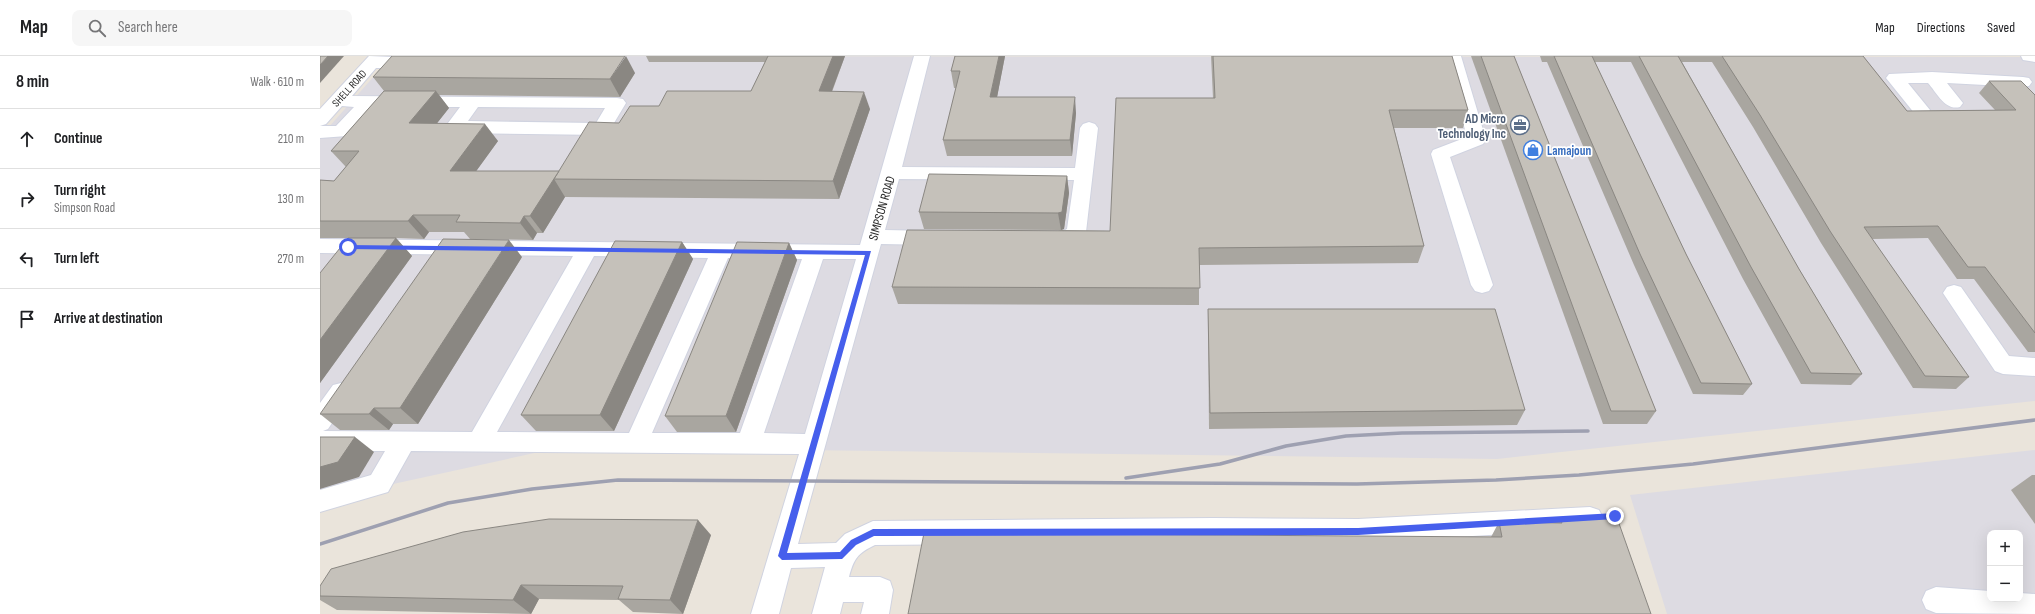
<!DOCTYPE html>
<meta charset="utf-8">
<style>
:root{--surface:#fff;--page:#f6f6f6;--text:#202124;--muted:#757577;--line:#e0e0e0}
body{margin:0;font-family:"Sofia Sans Condensed",sans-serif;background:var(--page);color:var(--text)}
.controls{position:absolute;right:12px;bottom:12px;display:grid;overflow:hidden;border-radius:8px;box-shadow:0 4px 16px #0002}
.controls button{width:36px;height:36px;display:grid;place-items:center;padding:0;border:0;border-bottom:1px solid var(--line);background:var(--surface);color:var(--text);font:20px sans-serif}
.stop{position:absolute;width:12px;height:12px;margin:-9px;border:3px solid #465fec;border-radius:50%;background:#fff}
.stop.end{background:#465fec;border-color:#fff;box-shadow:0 1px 4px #0008}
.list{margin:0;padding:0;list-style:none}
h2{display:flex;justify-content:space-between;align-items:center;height:52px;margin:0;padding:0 16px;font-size:17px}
h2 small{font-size:13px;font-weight:400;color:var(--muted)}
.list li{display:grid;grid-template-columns:26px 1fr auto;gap:12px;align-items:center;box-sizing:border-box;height:60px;padding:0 16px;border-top:1px solid var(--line)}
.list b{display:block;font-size:15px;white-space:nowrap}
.list p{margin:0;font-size:13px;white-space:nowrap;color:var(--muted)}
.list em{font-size:13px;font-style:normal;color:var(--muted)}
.icon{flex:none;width:22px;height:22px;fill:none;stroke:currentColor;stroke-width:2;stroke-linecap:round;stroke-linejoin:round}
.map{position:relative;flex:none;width:1715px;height:558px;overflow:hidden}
header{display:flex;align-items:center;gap:24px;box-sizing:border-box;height:56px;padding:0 20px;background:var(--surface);border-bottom:1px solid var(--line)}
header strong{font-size:19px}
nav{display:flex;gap:22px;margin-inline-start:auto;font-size:14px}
.search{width:280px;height:36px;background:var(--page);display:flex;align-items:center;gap:10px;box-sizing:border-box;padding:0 14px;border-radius:8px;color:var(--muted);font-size:15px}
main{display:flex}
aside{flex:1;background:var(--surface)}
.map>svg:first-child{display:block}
</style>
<header>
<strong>Map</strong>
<div class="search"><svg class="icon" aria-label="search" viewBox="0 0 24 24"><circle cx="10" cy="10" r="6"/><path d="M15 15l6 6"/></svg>Search here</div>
<nav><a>Map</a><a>Directions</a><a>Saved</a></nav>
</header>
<main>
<aside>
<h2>8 min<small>Walk · 610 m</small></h2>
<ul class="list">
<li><svg class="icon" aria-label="ahead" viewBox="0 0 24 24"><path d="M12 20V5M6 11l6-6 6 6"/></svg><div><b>Continue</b></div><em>210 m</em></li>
<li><svg class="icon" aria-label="right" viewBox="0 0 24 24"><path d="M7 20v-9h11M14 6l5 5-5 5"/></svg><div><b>Turn right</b><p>Simpson Road</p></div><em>130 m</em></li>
<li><svg class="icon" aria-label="left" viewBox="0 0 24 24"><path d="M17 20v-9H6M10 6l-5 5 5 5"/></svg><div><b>Turn left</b></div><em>270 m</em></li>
<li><svg class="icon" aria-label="arrive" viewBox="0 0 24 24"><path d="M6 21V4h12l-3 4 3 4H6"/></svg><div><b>Arrive at destination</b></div></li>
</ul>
</aside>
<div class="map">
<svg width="1715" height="558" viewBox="0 0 1715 558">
<rect width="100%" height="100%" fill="#eae4db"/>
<g fill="#dddbe2" fill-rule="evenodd">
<path d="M72,0L1715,1V345L1177,403L242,391L64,430L0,448V81Z"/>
<path d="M1715,394V558H1347L1310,439ZM1670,477H1700V543H1670Z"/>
</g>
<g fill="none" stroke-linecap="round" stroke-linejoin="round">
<defs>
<g id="minor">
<path d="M49,0L96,2L102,3L104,7L102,11L96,12H56L32,40L297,42L303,43L306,47L288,77L282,79L134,77L128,75L125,71L140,51H53L27,80L0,82V70H16L34,51L22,50L6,68L0,70V53ZM158,51L285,52L276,67L148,65Z"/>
<path d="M594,0H610L582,111L755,112L760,72L763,68L769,66L775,68L778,72L766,176C757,191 738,193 723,188L720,183L723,178L741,176L747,173L754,124L579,123L565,174L614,175L621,177L624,182L621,187L614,189L561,188L478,488L516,487L525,478L553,465L893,462L1038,463L1270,451L1279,454L1283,462L1279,470L1270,473L1038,487L893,486L555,489C538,497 534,502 529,521H560L570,525L573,534L569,558H541L544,546H523L520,558H492L505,511L471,512L459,558H431L479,398L91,395L68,436L0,456V434L51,419L65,395H0V347L13,329L21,327L29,329L33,336L8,373L3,375L152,376L253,200L0,197V183L540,189ZM274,200L388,202L309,377L177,376ZM408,202L482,203L420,377H332ZM503,203H536L485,378L444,377Z"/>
<path d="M1125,0H1141L1166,84L1163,88L1130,101L1173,229L1169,235L1162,237L1155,235L1151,229L1111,98L1113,94L1147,81Z"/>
<path d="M1701,0H1715V6L1703,4Z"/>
<path d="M1612,16L1703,21L1709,22L1712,26L1709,30L1703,31L1627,27L1643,47L1640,51C1625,55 1617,37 1608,27H1588L1610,54L1607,58L1601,60L1595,58L1566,22L1569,18Z"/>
<path d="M1634,229L1641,231L1689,300L1715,302V320L1683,318L1675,315L1623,237L1627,231Z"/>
<path d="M1616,531L1670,535V543H1700V537L1715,538V558L1616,557L1606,553L1602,544L1606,535Z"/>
</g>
</defs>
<use href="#minor" stroke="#d0d3e0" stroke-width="2"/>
<use href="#minor" fill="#fff" fill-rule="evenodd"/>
<g stroke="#9ea0b1" stroke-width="3.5">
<path d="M806,422L900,408L966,390L1026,380L1082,377L1268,375"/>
<path d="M0,488L128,447L212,433L298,424L1037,428L1176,424L1259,419L1373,408L1715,364"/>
</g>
</g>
<g fill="#a9a6a0">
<path d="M326,0H525L512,36L550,53L519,143L245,141L223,177H217L213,184L150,183L144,176H109L104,183L76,182L92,200L0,327V217L54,182H0V124L14,125L26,111L11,95L64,35L53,21L315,17L300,41L119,39L129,52L117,67L178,85L156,115H239L299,67L339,50L431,35L445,6H329Z"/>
<path d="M635,0H685L677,41L756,57L752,100H627L623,84L636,32H634L631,15Z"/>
<path d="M891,0H1132L1148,54L1143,72H1074L1104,190L1098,207L879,209V249L578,248L572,231L741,174L604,173L599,156L747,120L749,137L744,173L741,174L790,175L893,42Z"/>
<path d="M1151,0H1194L1336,355L1327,368H1283Z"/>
<path d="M1220,0H1543L1587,55L1675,54L1659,37L1669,25L1715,39V296H1708L1654,223H1637L1608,182L1552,183L1649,321L1636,333L1593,332L1501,187L1433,71L1392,6H1362L1479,213L1542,318L1531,329L1481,328L1423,223L1311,6H1275L1366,198L1432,328L1423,339L1373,338L1314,209L1227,6H1222Z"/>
<path d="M362,186L373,203L294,375H216L201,359Z"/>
<path d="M469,187L477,204L416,376H357L345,360Z"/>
<path d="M202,201L98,368H73L69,374H20L0,358Z"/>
<path d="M888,253L1205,354L1197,369L889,373L888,270Z"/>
<path d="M1712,419H1715V468L1691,434Z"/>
<path d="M1240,462L1331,558L1171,481L1179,466H1238Z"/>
<path d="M391,479L363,558L313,556L299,544L219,543L211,558L17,554L0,544V530Z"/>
</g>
<g fill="#8a8782">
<path d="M8,0H24L0,27V9Z"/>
<path d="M306,0L315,17L300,41L290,23Z"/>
<path d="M513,0H525L505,53L499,35Z"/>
<path d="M679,0H685L674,57L670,41Z"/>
<path d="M116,35L129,52L103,85L89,67Z"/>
<path d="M544,36L550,53L519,143L513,125Z"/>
<path d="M755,41L756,57L752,100L750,84Z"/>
<path d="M165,68L178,85L144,132L130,115Z"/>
<path d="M239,115L234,123L245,141L223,177L210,160Z"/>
<path d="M747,120L749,137L744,173L741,174L738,157Z"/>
<path d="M93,159L109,176L104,183L88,165Z"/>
<path d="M204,160L217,177L213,184L200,167Z"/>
<path d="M76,182L92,200L0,327V284Z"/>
<path d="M189,184L202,201L98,368L80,352Z"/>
<path d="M362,186L373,203L294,375L280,359Z"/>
<path d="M469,187L477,204L416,376L406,360Z"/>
<path d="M54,352L73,368L69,374L49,358Z"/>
<path d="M35,381L54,396L39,421L0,433V411Z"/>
<path d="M378,464L391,479L363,558L350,544Z"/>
<path d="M201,529L219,543L211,558L193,544Z"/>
</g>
<g fill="#c5c1ba" stroke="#8a8782">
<path d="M0,0H8L0,9Z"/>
<path d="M72,0H305L290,23L53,21Z"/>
<path d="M448,0H513L499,35L544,36L513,125L234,123L269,66L299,67L310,50H339L347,35H431Z"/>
<path d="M635,0H679L670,41H755L750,84H623L640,15H631Z"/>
<path d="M893,0H1132L1148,54H1069L1104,190L879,192L880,232L572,231L587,174L790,175L796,42H895Z"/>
<path d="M1161,0H1194L1336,355H1291Z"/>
<path d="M1234,0H1272L1366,198L1432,328L1381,327L1320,198Z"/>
<path d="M1319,0H1358L1479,213L1542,318L1491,317L1431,211Z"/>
<path d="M1402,0H1543L1587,55L1696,54L1669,25H1701L1715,39V277L1665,211H1648L1618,170L1544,171L1649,321L1605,320L1510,175L1440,59Z"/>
<path d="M64,35H116L89,67L165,68L130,115H239L210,160H204L200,167L136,166L140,159H93L88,165H0V124L14,125L39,95H11Z"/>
<path d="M609,118L747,120L742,156L738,157L599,156Z"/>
<path d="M28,182H76L0,284V217Z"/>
<path d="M123,183L189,184L80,352H54L49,358H0Z"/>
<path d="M295,185L362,186L280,359H201Z"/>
<path d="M417,186L469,187L406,360H345Z"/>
<path d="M888,253H1175L1205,354L890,357Z"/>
<path d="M0,381H35L18,406L0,411Z"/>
<path d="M1296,459L1331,558H588L604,477L1182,481L1179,466L1242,467L1240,462Z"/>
<path d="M229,463L378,464L350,544L298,543L303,530L201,529L193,544L0,540V530L11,513L143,476Z"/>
</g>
<path fill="#465fec" d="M26,189L551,195L467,497L520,496L531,484L553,473L1038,472L1295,457L1299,460L1295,463L1038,479L554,480L536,489L522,503L462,504L458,500L545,199L28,193L26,192Z"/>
<defs>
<symbol id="office-ring" viewBox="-11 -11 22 22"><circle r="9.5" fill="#fff" stroke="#5c6f8a" stroke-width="1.5"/><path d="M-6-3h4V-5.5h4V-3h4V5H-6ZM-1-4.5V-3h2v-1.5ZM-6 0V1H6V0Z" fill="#5c6f8a"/></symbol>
<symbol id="shop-ring" viewBox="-11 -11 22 22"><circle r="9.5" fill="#fff" stroke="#3f7fe0" stroke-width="1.5"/><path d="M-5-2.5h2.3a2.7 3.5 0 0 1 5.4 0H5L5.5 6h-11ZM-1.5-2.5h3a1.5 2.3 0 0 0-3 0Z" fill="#3f7fe0"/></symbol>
</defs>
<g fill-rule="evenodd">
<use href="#office-ring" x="1189" y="58" width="22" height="22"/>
<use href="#shop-ring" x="1202" y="83" width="22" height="22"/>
</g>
<g text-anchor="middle" stroke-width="3.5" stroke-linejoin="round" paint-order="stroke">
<g font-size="11" fill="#282828" stroke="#fff">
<text transform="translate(29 32) rotate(-48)" y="4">SHELL ROAD</text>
</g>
<g font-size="13" font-weight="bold" fill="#4e5e75" stroke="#fff" text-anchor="end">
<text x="1186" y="67">AD Micro<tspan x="1186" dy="15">Technology Inc</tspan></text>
</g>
<g font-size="13" font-weight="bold" fill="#366cbe" stroke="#fff" text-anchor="start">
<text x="1227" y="99">Lamajoun</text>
</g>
<g font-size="13" fill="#282828" stroke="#fff">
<text transform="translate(561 152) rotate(-74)" y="5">SIMPSON ROAD</text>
</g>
</g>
</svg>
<div class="controls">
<button>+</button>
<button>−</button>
</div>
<div class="stop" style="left:28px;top:191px"></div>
<div class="stop end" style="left:1295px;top:460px"></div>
</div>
</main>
